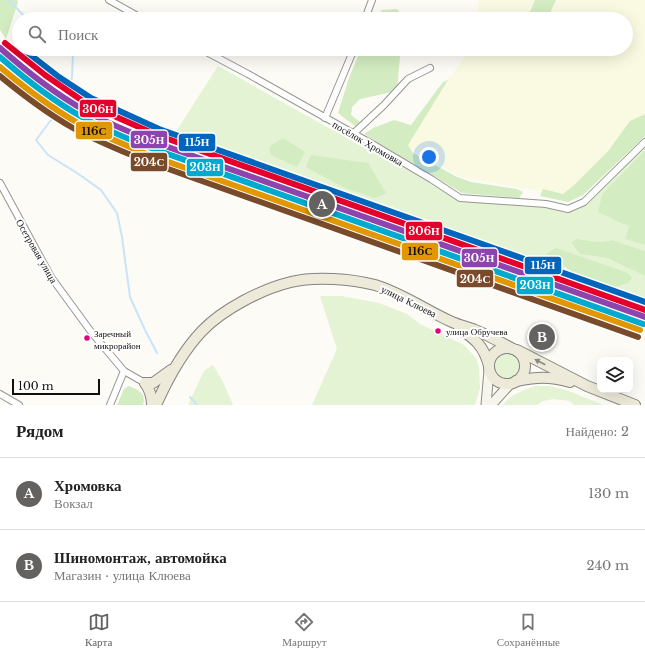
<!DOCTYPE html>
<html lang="ru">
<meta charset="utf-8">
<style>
:root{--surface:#fff;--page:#f2f2f2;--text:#222;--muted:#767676;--line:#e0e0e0;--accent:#636260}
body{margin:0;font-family:"Libre Baskerville",serif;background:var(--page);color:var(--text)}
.controls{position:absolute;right:12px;bottom:12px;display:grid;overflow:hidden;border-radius:8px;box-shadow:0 4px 16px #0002}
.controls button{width:36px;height:36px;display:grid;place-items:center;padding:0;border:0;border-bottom:1px solid var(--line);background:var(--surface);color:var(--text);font:20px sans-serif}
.scale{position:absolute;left:12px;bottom:10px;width:88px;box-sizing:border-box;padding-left:4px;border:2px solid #101010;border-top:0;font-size:11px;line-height:14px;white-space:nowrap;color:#101010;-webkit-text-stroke:3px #fff;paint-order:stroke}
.you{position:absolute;left:429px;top:157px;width:14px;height:14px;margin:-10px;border:3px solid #fff;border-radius:50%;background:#1a73e8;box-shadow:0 0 0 6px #1a73e833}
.badge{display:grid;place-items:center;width:26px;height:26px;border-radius:50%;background:var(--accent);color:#fff;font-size:13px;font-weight:700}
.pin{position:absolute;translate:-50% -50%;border:2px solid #fff;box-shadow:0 1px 4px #0006}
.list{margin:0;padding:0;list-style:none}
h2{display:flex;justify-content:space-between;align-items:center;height:52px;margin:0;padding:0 16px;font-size:17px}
h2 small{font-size:13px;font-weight:400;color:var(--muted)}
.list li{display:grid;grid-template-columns:26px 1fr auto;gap:12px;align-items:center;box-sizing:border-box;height:72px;padding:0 16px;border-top:1px solid var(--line)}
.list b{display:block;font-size:15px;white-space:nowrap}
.list p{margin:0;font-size:13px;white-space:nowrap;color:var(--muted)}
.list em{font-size:13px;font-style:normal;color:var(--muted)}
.icon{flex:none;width:22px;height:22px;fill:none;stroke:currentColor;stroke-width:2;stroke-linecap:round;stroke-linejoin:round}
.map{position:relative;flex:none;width:645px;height:405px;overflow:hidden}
.search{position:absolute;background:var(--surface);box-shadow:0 4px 16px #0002;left:12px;right:12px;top:12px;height:44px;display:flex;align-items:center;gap:10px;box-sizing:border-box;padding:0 14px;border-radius:22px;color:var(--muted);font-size:15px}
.sheet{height:196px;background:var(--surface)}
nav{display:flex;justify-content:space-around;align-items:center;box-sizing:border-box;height:56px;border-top:1px solid var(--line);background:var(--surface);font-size:11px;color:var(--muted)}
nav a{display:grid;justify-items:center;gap:2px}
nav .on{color:var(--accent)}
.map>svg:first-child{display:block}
</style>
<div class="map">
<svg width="645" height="405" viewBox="0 0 645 405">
<rect width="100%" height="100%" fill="#fcfbf5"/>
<path fill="#faf9e1" d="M479,0H645V114L570,196L461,177L405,145L469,49H626V19H477Z"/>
<g fill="#e3f3d3" fill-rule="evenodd">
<path d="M218,66L359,145L389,159L459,201L542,207L566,213L583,207L645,145V150L602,194L598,212L618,222L629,226L625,239L645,245V251L613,240L599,242L577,239L580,254L607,258L645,276V309L547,276L440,228L357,200L211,157L172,138ZM558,263L615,287L584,280Z"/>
<path d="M320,296H341L379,303L407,314L420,324L464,345L476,358L479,367L480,388L475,405H312L337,349Z"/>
<circle cx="507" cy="366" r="13"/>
<path d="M213,365L223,382L233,405H188L204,371Z"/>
<path d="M535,386H550L569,391L603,405H574L570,401L554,399L543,401L537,405H503C510,395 523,390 535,386Z"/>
</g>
<g fill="#d3ecc1">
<path d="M0,0H17L18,2L6,39L0,30Z"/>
<path d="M535,0H556L547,19H527Z"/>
<path d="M397,9L404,19H376L382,10Z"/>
<path d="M361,49H402L400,56L397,91L360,99L352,107L351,115L360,122L355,126L338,113L349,78Z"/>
<path d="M448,80L408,145L413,153L457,177L471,182L517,189L523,192L519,198L462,193L364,134L373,128L394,120L411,125L443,82Z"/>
<path d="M645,114V136L583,195L568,202L540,196L543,189L563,194L573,186L609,150L630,121Z"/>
<path d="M283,138L305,152L297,167L271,155L269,147Z"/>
<path d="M645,150V245L625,239L629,226L618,222L598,212L602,194Z"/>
<path d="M311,155L368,163L386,193L375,198L345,188L306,167Z"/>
<path d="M577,239L599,242L613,240L645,251V276L607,258L580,254L571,242Z"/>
<path d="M556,248L628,273L632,278L628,283L615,287L584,280L546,254Z"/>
<path d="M129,386C138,390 147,393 143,405H117L124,389Z"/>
</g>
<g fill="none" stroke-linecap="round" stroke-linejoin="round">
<g stroke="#c9e4f9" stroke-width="2">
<path d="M9,0L27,19"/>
<path d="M66,49L73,54L72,76L70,90"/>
<path d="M57,112L36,140L48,155L77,173L101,190L117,213L122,237L130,297L145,330L157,353"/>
<path d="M190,397L197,405"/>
</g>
<defs>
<g id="street">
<path d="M109,0L143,19"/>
<path d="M365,19L372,0"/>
<path d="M201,49L248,74L374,145L431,179L460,198L546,204L568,209L584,202L645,142"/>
<path d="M325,118L354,49"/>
<path d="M354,133L384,105L408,79L430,68"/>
<path d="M0,183L51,277L92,333L124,371L145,383"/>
<path d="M0,394L19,405"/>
<path d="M110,405L124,371"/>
</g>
<g id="secondary">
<path d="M486,405L489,370"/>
<path d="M491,405L510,384"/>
</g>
<g id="primary">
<path d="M459,328C475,339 484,346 489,366"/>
<circle cx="507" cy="366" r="18"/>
<path d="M517,350L587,386L635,405"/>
<path d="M516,381C537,377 549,376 570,382"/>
<path d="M145,383H153L171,370"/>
<path d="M145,383C150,390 152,396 152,405"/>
<path d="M156,405C168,378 182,352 202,331C223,309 262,289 291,282C315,276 352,279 375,285C402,293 427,311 452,322C459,325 467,327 475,330C488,335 500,342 513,349"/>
</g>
</defs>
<use href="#street" stroke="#969693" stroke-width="8"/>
<use href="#secondary" stroke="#8d8c8a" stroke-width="11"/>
<use href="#primary" stroke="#848380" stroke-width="12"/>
<use href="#street" stroke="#fffefe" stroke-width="6"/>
<use href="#secondary" stroke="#f5f5eb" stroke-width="9"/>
<use href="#primary" stroke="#eeead9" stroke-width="10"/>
<defs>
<path id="rail-1" d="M0,48C26,71 54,93 84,110C106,123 130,132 154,142L645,317"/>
<path id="rail-2" d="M0,57C25,79 52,100 82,117C104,129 128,139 151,148L643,324"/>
<path id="rail-3" d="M5,43L45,75L87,104L157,135L645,310"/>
<path id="rail-4" d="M0,67C24,87 50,107 78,123C101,135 125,145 149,155L640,330"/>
<path id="rail-5" d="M23,49L59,77L91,98L159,129L645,302"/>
<path id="rail-6" d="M0,76C23,95 47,113 73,128C96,141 121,151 146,161L638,337"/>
</defs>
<use href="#rail-1" stroke="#fff" stroke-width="9"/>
<use href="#rail-2" stroke="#fff" stroke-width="9"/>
<use href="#rail-3" stroke="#fff" stroke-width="9"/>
<use href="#rail-4" stroke="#fff" stroke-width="9"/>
<use href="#rail-5" stroke="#fff" stroke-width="9"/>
<use href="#rail-6" stroke="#fff" stroke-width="9"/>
<use href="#rail-1" stroke="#8e44ad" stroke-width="6"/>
<use href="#rail-2" stroke="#00a9ce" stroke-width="6"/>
<use href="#rail-3" stroke="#e4002b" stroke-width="6"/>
<use href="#rail-4" stroke="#e09702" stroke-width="6"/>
<use href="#rail-5" stroke="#0065bd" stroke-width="6"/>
<use href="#rail-6" stroke="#7a4b2a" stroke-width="6"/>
</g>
<defs><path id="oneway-solid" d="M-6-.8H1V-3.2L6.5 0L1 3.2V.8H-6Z"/></defs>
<use fill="#8a887f" href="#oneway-solid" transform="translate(540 362) rotate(-153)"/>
<g fill="#e5007d" stroke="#fff" stroke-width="1.5">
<circle cx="438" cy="331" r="3.5"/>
<circle cx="87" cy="338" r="3.5"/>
</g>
<g text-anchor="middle" stroke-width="4" stroke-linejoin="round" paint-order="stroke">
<g font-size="9" fill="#101010" stroke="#fff" text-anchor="start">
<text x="446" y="335">улица Обручева</text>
<text x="94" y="337">Заречный<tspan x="94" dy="12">микрорайон</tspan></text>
</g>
<g font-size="10" fill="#101010" stroke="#fff">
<text transform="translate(368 143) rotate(30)" y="4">посёлок Хромовка</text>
<text transform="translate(37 251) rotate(60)" y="4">Осетровая улица</text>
<text transform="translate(409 301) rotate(26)" y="4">улица Клюева</text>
</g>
</g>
<g stroke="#fff" stroke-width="1.5">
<rect x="79" y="99" width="38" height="19" rx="4" fill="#e4002b"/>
<rect x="75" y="121" width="38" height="19" rx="4" fill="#e09702"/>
<rect x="130" y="130" width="38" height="19" rx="4" fill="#8e44ad"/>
<rect x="178" y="133" width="38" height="19" rx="4" fill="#0065bd"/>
<rect x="130" y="152" width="38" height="20" rx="4" fill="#7a4b2a"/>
<rect x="186" y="158" width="38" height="19" rx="4" fill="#00a9ce"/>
<rect x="405" y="221" width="38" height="20" rx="4" fill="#e4002b"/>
<rect x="401" y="242" width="38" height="19" rx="4" fill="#e09702"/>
<rect x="461" y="248" width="37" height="20" rx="4" fill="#8e44ad"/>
<rect x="524" y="256" width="38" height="19" rx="4" fill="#0065bd"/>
<rect x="456" y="269" width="38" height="19" rx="4" fill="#7a4b2a"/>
<rect x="516" y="276" width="38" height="19" rx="4" fill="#00a9ce"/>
</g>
<g font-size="11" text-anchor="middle" font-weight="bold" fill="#fff">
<text x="98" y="113">306Н</text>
<text x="149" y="144">305Н</text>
<text x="197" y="146">115Н</text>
<text x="149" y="166">204С</text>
<text x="205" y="171">203Н</text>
<text x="424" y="235">306Н</text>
<text x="479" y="262">305Н</text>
<text x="543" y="269">115Н</text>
<text x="475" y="283">204С</text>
<text x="535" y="289">203Н</text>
</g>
<g font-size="11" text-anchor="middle" font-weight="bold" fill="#111">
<text x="94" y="135">116С</text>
<text x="420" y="255">116С</text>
</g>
</svg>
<div class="controls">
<button><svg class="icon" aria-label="layers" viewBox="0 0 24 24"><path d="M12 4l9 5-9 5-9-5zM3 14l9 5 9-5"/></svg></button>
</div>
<div class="scale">100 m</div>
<div class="you"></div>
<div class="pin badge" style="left:322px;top:204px">A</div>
<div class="pin badge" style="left:542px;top:337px">B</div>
<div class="search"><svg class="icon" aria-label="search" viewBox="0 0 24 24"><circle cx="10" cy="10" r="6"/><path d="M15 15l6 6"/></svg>Поиск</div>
</div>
<section class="sheet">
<h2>Рядом<small>Найдено: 2</small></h2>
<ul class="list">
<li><span class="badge">A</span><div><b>Хромовка</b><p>Вокзал</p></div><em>130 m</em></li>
<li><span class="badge">B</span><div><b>Шиномонтаж, автомойка</b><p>Магазин · улица Клюева</p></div><em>240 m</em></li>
</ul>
</section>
<nav>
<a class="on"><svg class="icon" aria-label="map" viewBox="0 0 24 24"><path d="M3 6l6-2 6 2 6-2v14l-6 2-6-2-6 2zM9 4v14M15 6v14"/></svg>Карта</a>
<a><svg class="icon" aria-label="directions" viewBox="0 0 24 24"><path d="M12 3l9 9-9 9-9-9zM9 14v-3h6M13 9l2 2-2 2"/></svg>Маршрут</a>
<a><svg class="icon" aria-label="saved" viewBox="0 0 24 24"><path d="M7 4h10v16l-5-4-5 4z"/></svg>Сохранённые</a>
</nav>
